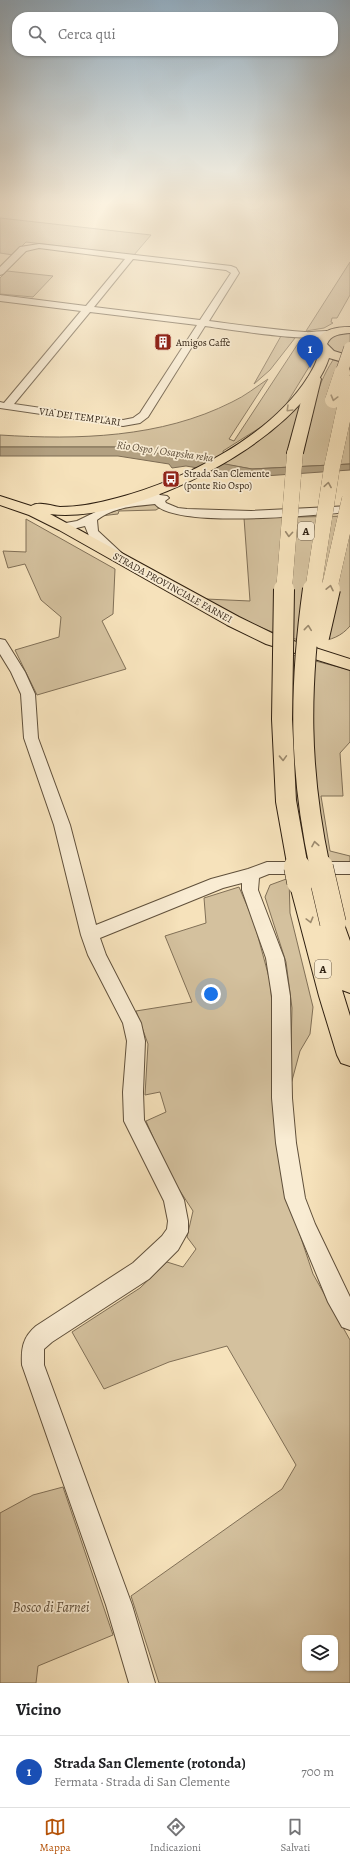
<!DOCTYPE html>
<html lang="it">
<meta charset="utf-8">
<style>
:root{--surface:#fff;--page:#f6f6f6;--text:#202124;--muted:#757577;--line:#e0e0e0;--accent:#b45309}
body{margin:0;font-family:Alegreya,serif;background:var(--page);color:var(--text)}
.controls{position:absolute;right:12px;bottom:12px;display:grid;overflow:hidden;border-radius:8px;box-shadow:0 1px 3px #0004}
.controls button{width:36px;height:36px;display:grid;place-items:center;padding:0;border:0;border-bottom:1px solid var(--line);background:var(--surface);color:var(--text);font:20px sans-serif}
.you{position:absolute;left:211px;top:994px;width:14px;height:14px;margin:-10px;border:3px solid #fff;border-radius:50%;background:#1a73e8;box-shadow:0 0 0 6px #1a73e833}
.badge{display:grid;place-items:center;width:26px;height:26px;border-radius:50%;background:var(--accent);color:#fff;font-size:13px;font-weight:700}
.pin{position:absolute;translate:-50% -33px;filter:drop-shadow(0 1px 2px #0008)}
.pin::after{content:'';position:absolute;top:21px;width:14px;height:12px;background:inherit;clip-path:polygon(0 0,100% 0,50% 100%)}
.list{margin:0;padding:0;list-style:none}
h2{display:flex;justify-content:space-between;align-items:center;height:52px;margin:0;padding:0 16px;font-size:17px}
h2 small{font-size:13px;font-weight:400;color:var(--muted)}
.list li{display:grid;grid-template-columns:26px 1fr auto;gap:12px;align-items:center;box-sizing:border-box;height:72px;padding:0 16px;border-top:1px solid var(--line)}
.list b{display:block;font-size:15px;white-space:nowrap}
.list p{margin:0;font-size:13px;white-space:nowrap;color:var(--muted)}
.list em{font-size:13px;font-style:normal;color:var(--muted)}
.icon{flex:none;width:22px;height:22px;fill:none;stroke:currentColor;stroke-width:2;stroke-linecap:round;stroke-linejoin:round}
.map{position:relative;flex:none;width:350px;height:1683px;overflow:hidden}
.search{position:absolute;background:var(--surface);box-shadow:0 1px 3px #0004;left:12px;right:12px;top:12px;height:44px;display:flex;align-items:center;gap:10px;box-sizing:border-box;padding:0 14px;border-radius:16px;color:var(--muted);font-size:15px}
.sheet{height:124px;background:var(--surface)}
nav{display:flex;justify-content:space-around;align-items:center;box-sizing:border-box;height:56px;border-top:1px solid var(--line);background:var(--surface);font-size:11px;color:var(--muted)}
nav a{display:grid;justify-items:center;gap:2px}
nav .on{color:var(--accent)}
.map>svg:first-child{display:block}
</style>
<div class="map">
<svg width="350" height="1683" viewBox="0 0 350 1683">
<rect width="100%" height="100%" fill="#f6e2bb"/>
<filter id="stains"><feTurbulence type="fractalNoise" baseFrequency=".005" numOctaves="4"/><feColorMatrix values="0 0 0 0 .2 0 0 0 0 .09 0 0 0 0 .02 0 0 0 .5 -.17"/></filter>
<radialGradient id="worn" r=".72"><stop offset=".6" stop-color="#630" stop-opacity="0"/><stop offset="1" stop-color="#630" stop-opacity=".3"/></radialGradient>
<g fill="#d4c19e" stroke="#817057" fill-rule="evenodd">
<path d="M0,218L151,235L134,255L26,242L13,255L0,253Z"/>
<path d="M350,262V295L337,318H332L331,322L333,323L324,328L306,331Z"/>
<path d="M7,271L53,276L33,297L0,294V278Z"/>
<path d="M350,332V357L335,353L327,344C330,334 341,333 350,332Z"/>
<path d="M281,336L295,338L270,370L254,384Z"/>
<path d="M301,339L309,345L315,357L287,403L276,415L261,427L223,451L224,456L229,458L279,424L302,403L303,454C310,421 314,389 333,360L350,364V464L252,469L119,447H0V435C78,440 161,438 232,402C245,396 256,387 268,379L229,439L234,441Z"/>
<path d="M154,504L159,508L156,510L119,511L118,514L100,516L133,505Z"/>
<path d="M350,516V626C317,666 240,617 206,599L250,601L244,518Z"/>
<path d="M26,519L115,569L113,614L102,621L126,669L37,695L15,650L59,637L61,617L41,600L25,564L8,568L3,551L26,552Z"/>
<path d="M277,651L350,670V742L340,753L343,796H321L330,851L350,856V862H286L275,739Z"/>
<path d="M289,878L290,913L313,1007L310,1034L300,1051L290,1088L292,1008L286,962L265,897L270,885Z"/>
<path d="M239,887L254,922L270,981L289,1202L313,1274L350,1340V1683H159L131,1596L282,1489L296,1465L227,1346L169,1362L104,1389L72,1332L140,1288L167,1262L183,1267L196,1249L187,1237L193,1211L169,1174L146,1121L166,1112L160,1092L145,1095L148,1044L136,1011L192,1002L165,936L206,923L204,898ZM305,1638H335V1668H305Z"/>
<path d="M63,1487L113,1635L38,1666L36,1683H0V1513L33,1495Z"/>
</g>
<path fill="#b2a081" stroke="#7d6c54" d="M0,447H119L195,459L202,457L199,459L252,469L350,464V470L250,477L186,466L172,468L169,464L118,456H0Z"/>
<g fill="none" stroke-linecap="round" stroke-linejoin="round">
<defs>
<g id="minor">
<path d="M39,244L231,266L236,268L239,273L209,321C241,325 273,330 305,332C314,333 330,328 336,334C326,345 225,329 205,326L148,417L140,423L123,426L0,408V402L4,403L81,311L0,301V295L86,306L125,259L39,248L26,251L3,274L0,275V267L20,247ZM133,259L226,270L231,273L200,320L94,307ZM90,312L197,325L140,413L133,418L123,420L14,404Z"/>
<path d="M151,489L155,490L160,495L167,496L169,498L165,501L166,503L178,508L187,509L251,511L350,506V512C314,515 176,529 155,504C134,506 114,507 97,520L98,531L126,557L120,561L116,560L89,536L85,526L64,531L58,527L60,524L77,521L114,503L149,497L145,492Z"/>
<path d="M0,639L5,640L7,643L25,672L35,694L38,738L70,825L96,925L211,879L248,869L267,862H350V874H269L259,878L258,890L284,958L290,996L292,1098L296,1143L305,1198L315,1224L350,1297V1330L342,1327L328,1302L285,1198L276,1143L272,1098V996L266,958L242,890V883L223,888L100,938L106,955L141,1023L145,1041L143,1092L144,1120L184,1200L188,1221V1232L178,1250L149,1279L52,1342L44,1349V1365L132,1605L155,1683H129L106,1605L22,1365C21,1348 23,1337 36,1326L133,1263L162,1236L167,1229L168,1221L164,1201L124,1121L123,1092L127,1041L123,1023L88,955L81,935L54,825L24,738L21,694L11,672L0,654Z"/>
</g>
<path id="major" d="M350,327V333C341,334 331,334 327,344L334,351L350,356V364L329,358C302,440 132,525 50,514L239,617L278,636L350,659V670L266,644L227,625L59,530L29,515L0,505V496L31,506C39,501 51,506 60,507C79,507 99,503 117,498C184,480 270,437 308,377C314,367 322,355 315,344C321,329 336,327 350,327Z"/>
<g id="highway">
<path d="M314,375L319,376L321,379L303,453L300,456H290L287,453L307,379L309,376Z"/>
<path d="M300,873L308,876L322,921L325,916L333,914L341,916L350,941V993L342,990L350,1016V1066L341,1063L337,1055L319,996L289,882L292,876Z"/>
</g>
</defs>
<use href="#minor" stroke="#60503b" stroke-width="2"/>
<use href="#major" stroke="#2e1f10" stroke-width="2"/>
<use href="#highway" stroke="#2e1f10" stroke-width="2"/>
<use href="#minor" fill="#f9ecd3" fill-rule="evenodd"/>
<use href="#major" fill="#f6e2bb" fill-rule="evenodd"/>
<use href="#highway" fill="#f6e2bb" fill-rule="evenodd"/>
<defs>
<path id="highway-bridge-far3" d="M341,374L350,348"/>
<g id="highway-bridge-far2">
<path d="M333,400L342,373"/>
<path d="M284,590L295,453"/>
<path d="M313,590L332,467L350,384"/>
<path d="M329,590L350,498"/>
</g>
<g id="highway-bridge-far1">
<path d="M284,589L282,719L286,801L298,868"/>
<path d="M313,589C299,689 299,770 320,868"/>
<path d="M319,637L330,589"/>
</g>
<g id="highway-bridge">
<path d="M297,867L300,882"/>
<path d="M320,867L333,923"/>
</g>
</defs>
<use href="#highway-bridge-far3" stroke="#2e1f10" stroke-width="13" stroke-linecap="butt"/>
<use href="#highway-bridge-far2" stroke="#2e1f10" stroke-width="16" stroke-linecap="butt"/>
<use href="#highway-bridge-far1" stroke="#2e1f10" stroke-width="22" stroke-linecap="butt"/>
<use href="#highway-bridge" stroke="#2e1f10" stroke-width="27" stroke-linecap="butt"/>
<use href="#highway-bridge-far3" stroke="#f6e2bb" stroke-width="12"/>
<use href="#highway-bridge-far2" stroke="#f6e2bb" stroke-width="16"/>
<use href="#highway-bridge-far1" stroke="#f6e2bb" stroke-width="20"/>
<use href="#highway-bridge" stroke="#f6e2bb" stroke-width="26"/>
</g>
<defs><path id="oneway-chevron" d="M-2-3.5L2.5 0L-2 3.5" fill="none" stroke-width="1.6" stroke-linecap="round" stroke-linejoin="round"/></defs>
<g stroke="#9c8a6e">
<use href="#oneway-chevron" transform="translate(334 398) rotate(105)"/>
<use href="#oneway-chevron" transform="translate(289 409) rotate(135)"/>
<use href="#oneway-chevron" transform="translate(328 485) rotate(-81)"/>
<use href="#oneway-chevron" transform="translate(289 534) rotate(94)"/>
<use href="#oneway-chevron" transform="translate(330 588) rotate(-78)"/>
<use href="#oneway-chevron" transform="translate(308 628) rotate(-84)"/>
<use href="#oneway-chevron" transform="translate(283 758) rotate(88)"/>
<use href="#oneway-chevron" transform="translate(315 844) rotate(-100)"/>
<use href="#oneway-chevron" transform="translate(310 920) rotate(75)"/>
</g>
<linearGradient id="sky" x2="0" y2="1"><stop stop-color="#92acbf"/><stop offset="0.46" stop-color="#fbf2e0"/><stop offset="1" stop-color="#fbf2e0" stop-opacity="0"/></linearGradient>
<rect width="350" height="441" fill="url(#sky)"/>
<defs>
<symbol id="building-square" viewBox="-11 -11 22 22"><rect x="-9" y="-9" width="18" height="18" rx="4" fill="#8f2418" stroke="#f9ecd3"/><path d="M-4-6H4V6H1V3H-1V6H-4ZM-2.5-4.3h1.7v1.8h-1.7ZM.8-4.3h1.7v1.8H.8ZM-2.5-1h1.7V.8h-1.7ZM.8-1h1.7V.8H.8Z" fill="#fff"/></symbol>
<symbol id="bus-square" viewBox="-11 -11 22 22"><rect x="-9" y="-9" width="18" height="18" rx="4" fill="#8f2418" stroke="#f9ecd3"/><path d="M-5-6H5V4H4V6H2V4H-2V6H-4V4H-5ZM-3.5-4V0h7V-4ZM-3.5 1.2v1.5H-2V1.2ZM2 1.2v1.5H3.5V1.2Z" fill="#fff"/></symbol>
</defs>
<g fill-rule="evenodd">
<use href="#building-square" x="153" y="332" width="20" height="20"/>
<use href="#bus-square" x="161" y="469" width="20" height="20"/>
</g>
<g text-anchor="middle" stroke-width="3.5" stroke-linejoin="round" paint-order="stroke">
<g font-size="10" fill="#2e1f10" stroke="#f9ecd3" text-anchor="start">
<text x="176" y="346">Amigos Caffè</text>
<text x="184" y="477">Strada San Clemente<tspan x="184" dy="12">(ponte Rio Ospo)</tspan></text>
</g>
<g font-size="10" fill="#2e1f10" stroke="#f9ecd3">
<text transform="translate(80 416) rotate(8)" y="4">VIA DEI TEMPLARI</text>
<text transform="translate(173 587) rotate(29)" y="4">STRADA PROVINCIALE FARNEI</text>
</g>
<g font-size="11" font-style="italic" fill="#5c4c38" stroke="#f9ecd3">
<text transform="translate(165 451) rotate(8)" y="4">Rio Ospo / Osapska reka</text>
</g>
<g fill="#f9ecd3" stroke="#6b5c4a" stroke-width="1">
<rect x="298" y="522" width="16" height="18" rx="3"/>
<rect x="315" y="960" width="16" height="18" rx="3"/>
</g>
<g font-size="11" font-weight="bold" fill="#2e1f10">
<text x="306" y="535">A</text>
<text x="323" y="973">A</text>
</g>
<g font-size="14" font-style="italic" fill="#60503b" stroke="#f9ecd3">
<text x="51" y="1612">Bosco di Farnei</text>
</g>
</g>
<rect width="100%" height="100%" filter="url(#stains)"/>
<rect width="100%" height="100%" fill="url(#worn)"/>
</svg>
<div class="controls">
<button><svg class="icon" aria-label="layers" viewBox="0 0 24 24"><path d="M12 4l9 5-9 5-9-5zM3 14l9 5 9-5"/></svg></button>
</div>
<div class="you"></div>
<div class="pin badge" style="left:310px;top:368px;background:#1a4fb4">1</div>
<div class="search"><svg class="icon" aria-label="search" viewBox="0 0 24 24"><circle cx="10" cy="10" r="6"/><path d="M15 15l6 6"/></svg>Cerca qui</div>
</div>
<section class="sheet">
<h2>Vicino<small></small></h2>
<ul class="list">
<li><span class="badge" style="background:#1a4fb4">1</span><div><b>Strada San Clemente (rotonda)</b><p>Fermata · Strada di San Clemente</p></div><em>700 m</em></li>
</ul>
</section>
<nav>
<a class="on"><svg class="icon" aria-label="map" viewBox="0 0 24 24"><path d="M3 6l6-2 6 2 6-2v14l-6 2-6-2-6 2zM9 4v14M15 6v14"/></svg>Mappa</a>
<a><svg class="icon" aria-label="directions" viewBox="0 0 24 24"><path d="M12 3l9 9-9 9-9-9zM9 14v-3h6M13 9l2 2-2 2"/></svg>Indicazioni</a>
<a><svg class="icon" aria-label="saved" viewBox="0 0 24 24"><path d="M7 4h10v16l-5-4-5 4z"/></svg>Salvati</a>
</nav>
